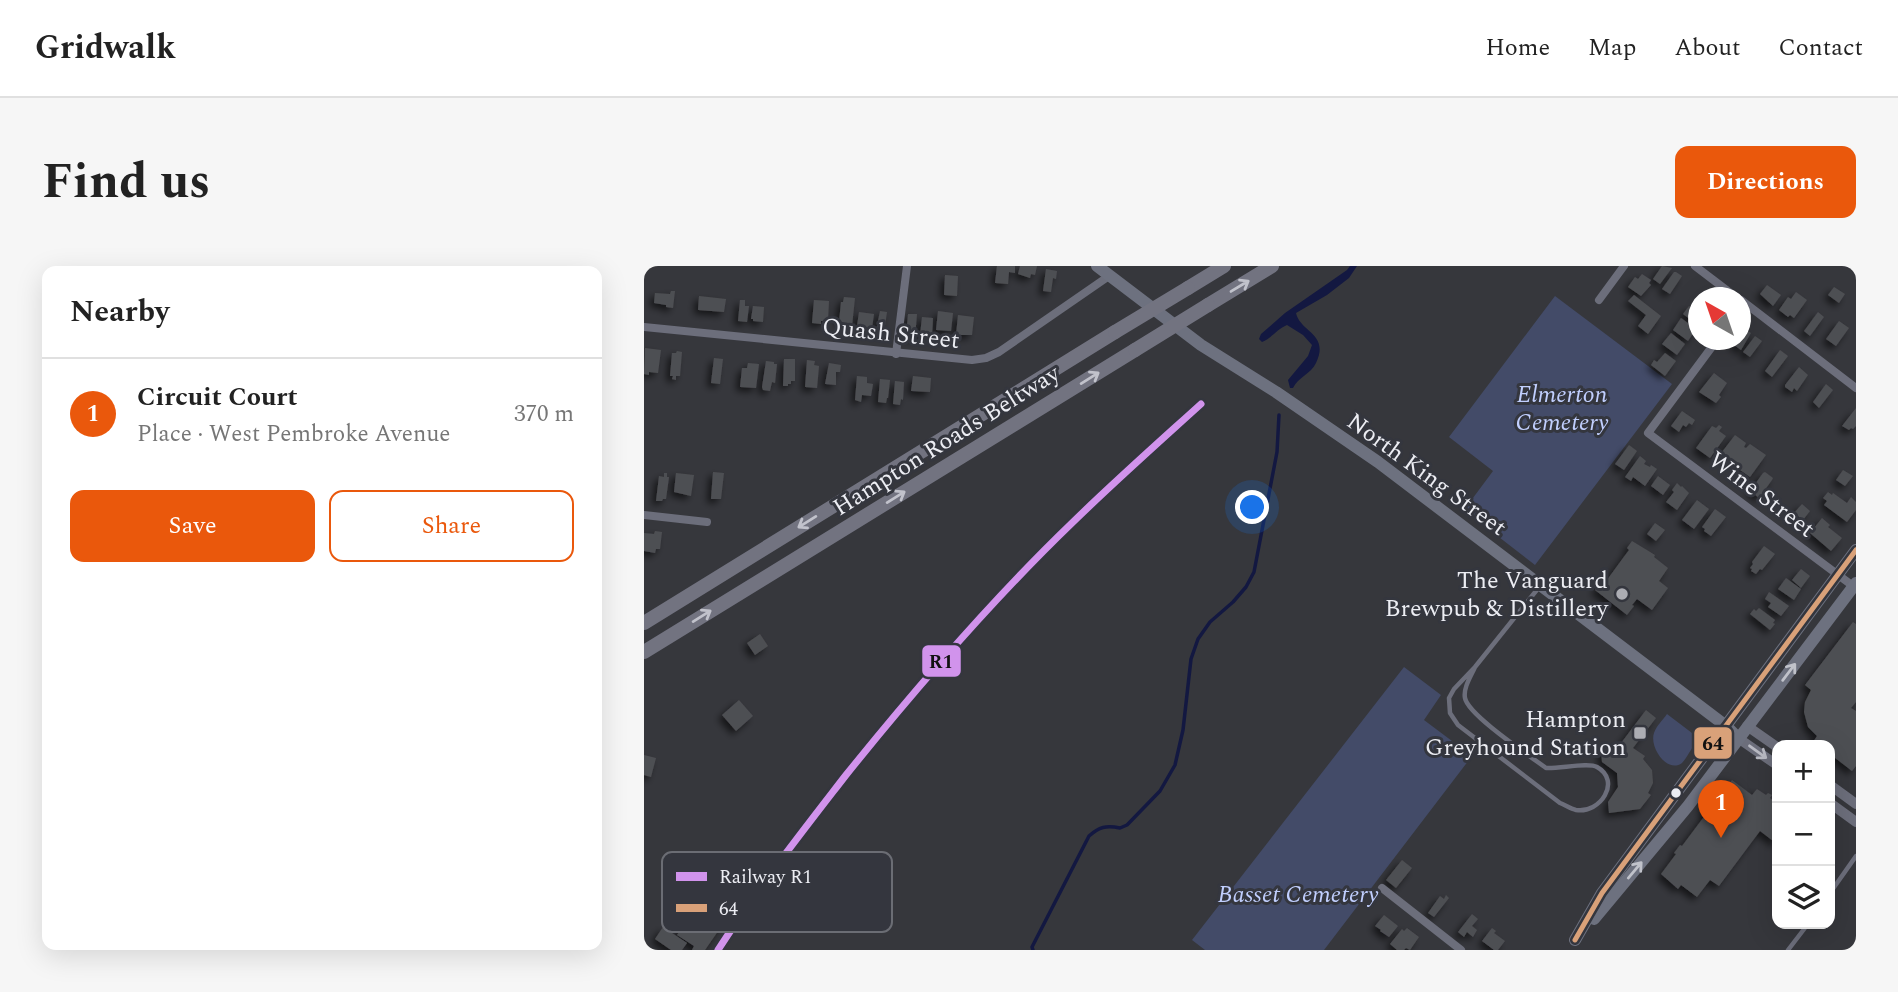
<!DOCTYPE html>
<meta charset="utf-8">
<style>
:root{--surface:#fff;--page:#f6f6f6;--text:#222;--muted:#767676;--line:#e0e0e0;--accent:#ea580c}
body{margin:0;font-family:Spectral,serif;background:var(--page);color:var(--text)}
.controls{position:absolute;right:21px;bottom:21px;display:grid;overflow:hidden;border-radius:14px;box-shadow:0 7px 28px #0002}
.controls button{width:63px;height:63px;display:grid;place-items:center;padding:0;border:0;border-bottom:2px solid var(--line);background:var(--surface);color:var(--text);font:35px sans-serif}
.compass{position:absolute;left:1044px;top:21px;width:63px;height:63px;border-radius:50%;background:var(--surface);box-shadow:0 7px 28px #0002;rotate:320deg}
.you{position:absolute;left:609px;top:242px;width:24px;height:24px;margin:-18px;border:5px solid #fff;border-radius:50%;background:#1a73e8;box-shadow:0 0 0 10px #1a73e833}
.badge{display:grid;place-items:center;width:46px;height:46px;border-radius:50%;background:var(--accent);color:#fff;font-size:23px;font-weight:700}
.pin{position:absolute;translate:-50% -58px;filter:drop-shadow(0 2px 4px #0008)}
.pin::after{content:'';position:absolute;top:37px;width:24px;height:21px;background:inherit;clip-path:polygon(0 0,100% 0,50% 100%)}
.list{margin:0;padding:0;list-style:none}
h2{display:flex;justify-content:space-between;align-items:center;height:91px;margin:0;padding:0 28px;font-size:30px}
h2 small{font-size:23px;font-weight:400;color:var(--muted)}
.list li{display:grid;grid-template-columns:46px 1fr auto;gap:21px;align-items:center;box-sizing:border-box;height:112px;padding:0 28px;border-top:2px solid var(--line)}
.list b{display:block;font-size:26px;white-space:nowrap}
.list p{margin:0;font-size:23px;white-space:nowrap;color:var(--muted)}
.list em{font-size:23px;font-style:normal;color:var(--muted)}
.actions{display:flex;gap:14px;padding:21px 28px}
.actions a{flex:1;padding:16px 0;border:2px solid var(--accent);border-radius:14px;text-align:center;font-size:24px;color:var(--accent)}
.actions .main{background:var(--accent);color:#fff}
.icon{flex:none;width:38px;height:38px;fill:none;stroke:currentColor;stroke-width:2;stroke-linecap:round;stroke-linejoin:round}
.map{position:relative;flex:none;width:1212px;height:684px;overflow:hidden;border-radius:14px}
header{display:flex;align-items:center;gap:42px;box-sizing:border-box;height:98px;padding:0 35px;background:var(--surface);border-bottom:2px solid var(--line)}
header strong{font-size:33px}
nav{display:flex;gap:38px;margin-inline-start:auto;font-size:24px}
.intro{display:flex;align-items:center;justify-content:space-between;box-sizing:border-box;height:168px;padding:0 42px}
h1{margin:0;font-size:49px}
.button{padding:18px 32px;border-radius:14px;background:var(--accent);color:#fff;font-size:24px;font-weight:700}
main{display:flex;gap:42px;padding:0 42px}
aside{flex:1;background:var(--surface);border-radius:14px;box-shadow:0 7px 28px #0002}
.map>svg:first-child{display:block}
</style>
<header>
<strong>Gridwalk</strong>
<nav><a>Home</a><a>Map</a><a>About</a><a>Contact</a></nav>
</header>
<div class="intro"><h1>Find us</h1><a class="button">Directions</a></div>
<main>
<aside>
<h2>Nearby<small></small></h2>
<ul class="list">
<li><span class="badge">1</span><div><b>Circuit Court</b><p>Place · West Pembroke Avenue</p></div><em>370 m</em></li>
</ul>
<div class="actions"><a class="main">Save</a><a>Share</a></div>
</aside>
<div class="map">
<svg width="1212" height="684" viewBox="0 0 1212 684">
<defs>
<filter id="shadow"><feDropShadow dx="-4" dy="4" stdDeviation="3.5" flood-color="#0009"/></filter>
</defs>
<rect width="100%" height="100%" fill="#36373c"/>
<g fill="#434b68">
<path d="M911,30L1028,118L891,299L820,244L849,205L805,171Z"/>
<path d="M760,401L797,429L780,454L828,490L680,684H561L548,674Z"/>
<path d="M1023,448L1048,467C1052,476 1050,480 1045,487C1043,490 1041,494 1038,497C1023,508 1005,481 1010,467C1012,460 1019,454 1023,448Z"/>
</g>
<path fill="#131841" d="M706,0H713L705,12L683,29L652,47C656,66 686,68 672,97C667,108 654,111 649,122H646L644,114L664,90L668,79L659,69L643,59C633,63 628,72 618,76L615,73L617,68L641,47L703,4Z"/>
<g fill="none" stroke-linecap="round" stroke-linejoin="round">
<path stroke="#131841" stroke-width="3.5" d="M389,684L388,681L445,570C455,561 462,559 476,562L483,559L516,525L531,499L539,464L547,393L554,373L566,356L589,336L602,321L610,306L633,186L635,149"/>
</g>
<g fill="#4e4f53" filter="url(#shadow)">
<path d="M353,0H371V7L365,6L364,18L351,17Z"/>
<path d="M376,0H393L391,9L387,8L386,12L374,8Z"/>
<path d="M1018,0L1028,2L1016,18L1009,13Z"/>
<path d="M402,3L413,5L412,13L409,12L407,26L399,25Z"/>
<path d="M1030,6H1032L1038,10L1026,28L1018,23Z"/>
<path d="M998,8L1007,14L1005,17L1007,19L997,30L984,21L991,11L994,13Z"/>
<path d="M301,9L314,10L313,30L300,29Z"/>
<path d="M1123,19L1137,29L1129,40L1116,28Z"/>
<path d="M1190,21L1201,28L1195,37L1184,29Z"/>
<path d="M27,25H31L29,42L22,41V39L10,37L11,27L26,28Z"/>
<path d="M1152,26L1163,34L1150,52L1146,49L1144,51L1135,44L1144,31L1147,33Z"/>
<path d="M990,29L1017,50L1004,68L994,60L1002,49L984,35Z"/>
<path d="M55,30L82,33L80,46L54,44Z"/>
<path d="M200,31L211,32L208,60L197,59V56H195L197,36H199Z"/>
<path d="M96,34H101V40H105L103,56L94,55Z"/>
<path d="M170,34L185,35L184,55H177V58L168,57Z"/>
<path d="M109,40L120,41L119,56L109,55V53H107Z"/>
<path d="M1045,40L1055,47V60L1039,48Z"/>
<path d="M236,45L243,46L240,66L232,65Z"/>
<path d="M294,45L309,47L307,65L292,64Z"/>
<path d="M215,46L230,48L228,62L213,60Z"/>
<path d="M1174,46L1180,51L1166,70L1160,65Z"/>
<path d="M264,48H273L271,72L262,71Z"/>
<path d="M314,49L330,51L328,69H312Z"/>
<path d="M278,51L289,52L288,70L276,69Z"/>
<path d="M1037,52L1052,63L1044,75L1029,64Z"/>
<path d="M1195,55L1205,62L1192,80L1182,73Z"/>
<path d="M1100,62L1107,67L1097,84L1090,79L1092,77L1087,74H1097V67Z"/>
<path d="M1027,67L1041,78L1033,89L1018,78Z"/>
<path d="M1111,70L1118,75L1106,91L1099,86Z"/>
<path d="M1,82L17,84L14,107L5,106V109L0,108Z"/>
<path d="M1136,84L1144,90L1128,111L1121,105Z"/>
<path d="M33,85L38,86L36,110H32V114L28,113L29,110H26L28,87H32Z"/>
<path d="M1021,87L1032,95L1021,110L1007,99L1010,94L1013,96Z"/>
<path d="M70,92L79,93L76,118L67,117Z"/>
<path d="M140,93H151V115H147V118H144V120H139Z"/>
<path d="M163,94L171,95L170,99L175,100L173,122L161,121Z"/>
<path d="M122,95L130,96V98H133L131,117L128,116L126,125L119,124L118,121Z"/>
<path d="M104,97L115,98L112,122L96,121L98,102H103Z"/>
<path d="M185,97L197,99L196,106H192V119L181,118Z"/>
<path d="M1155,101L1164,109L1153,125L1150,122L1148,126L1141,121V119Z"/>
<path d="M1070,107L1083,117L1075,129L1077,131L1072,137L1055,126Z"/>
<path d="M213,110L223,111V117L229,118L227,130L218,129L217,136L211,134Z"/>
<path d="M269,110L287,112L286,126L267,125Z"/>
<path d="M236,113L246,114L244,132H243L242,137L234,136Z"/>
<path d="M251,115L260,116L259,134L257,133L256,139L249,138Z"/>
<path d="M1182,118L1189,124L1175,142L1169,136Z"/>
<path d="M1212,142V160L1209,163L1207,162L1205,164L1198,160Z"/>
<path d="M1038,145L1051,154L1048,159L1045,157L1042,161L1039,159L1035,166L1027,160Z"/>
<path d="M1075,159L1078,161L1075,165L1082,170L1066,192L1052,182L1068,160L1072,162Z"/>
<path d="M1091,169L1102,177L1100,181L1102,182L1106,178L1122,189L1106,211L1096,204L1098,201L1078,186Z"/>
<path d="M985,179L993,185L980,204L971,198Z"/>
<path d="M996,190L1002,195L1000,198L1006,201L1007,199L1013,203L1001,220L989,211L987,215L981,211Z"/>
<path d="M1199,204L1209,210L1201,220L1192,214Z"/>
<path d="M69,206L80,207L77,233H67Z"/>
<path d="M1121,206L1129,212L1128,214L1115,232L1106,225L1119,207Z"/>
<path d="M20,207H23V211H25L22,233H19L18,235H12L15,210L20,211Z"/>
<path d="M32,207L50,209L47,230L30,226Z"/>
<path d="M1014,210L1026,219L1019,229L1007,220Z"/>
<path d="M1033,217L1037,221L1038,220L1045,227L1033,244L1022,236L1030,226L1028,224Z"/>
<path d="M1184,226L1188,229L1189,227L1203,237L1207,231L1212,236V244L1203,256L1180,239L1183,235L1179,232Z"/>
<path d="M1053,234L1065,243L1050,263L1038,254Z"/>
<path d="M1158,238L1166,245L1159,254L1150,247Z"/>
<path d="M1071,243L1082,251L1067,270L1060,265L1061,263L1058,261Z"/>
<path d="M1178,252L1186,259L1184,261L1198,272L1187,285L1166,267Z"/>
<path d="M1011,257L1021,264L1012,275L1003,268Z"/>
<path d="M11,265L18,266L16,283H12L11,287L0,285V267L10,268Z"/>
<path d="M988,275L1011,289L1010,291L1024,302L1015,315L1024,322L1008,344L993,333L988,339L990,340L983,349L951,324L957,316L960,318L979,292L985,284L983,282Z"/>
<path d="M1120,280L1131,288L1118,304L1116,303L1112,308L1107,305L1108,303L1106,302L1109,298L1108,296Z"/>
<path d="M1157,303L1166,310L1157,322L1148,314Z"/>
<path d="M1142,312L1157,323L1150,334L1134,323Z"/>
<path d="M1125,326L1145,340L1137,350L1124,341L1127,337L1121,333Z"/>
<path d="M1115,342L1131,354L1129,357L1131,358L1126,364L1106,348L1110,343L1112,345Z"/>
<path d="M1209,356L1212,358V436L1207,442L1212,445V500L1208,505L1186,488V479H1173L1169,476L1173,470L1164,461L1160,446L1161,436L1167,424L1161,419Z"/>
<path d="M116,368L124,380L111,389L103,377Z"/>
<path d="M95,434L109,450L92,465L78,449Z"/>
<path d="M1002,444L1012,452L989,482L1001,490L999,493L1008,504L1009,517L1004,527L1007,529L996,543L965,547L964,536L974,521L973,507L958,496L957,484L974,481Z"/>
<path d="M0,489L12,492L7,511L0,509Z"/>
<path d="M1088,514L1108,529L1113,523L1122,529L1124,527L1128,529L1126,532L1133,537L1129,545L1133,548V578L1116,565L1075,620L1066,614L1053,631L1037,619L1034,623L1017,608L1032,588L1030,587L1036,579L1038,580L1062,548L1060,547L1066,539L1068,540Z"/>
<path d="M758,594L768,602L752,622L742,614Z"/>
<path d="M78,612L94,623L84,638L88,641L81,650L78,648L74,654L79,658L61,684H48L50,680L33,669L53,640L57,643Z"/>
<path d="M802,629L805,632L790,651L784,647L796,630L800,633Z"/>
<path d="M828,648L834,653L828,660L833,664L829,671L823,666L820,671L814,666Z"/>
<path d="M740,649L754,660L745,671L736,665L737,664L731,660Z"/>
<path d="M19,661L43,677L38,684H27L11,673Z"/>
<path d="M763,662L775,671L766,684L762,682L760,684H753L746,678L758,663L760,665Z"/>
<path d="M848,662L852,665L850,667L861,675L854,684H850L838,675Z"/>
</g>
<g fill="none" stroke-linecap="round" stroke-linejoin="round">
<g stroke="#6c6e7b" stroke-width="4.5">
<path d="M831,401C827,410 819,422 821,432C824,449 886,490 902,502C915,503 944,496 953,501C978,515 956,548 932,544C927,543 921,539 916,537L814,459L806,447L805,432L810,423L831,401L896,320"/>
<path d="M1186,627L1212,590"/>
<path d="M1144,684L1164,658"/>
</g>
<g stroke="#6c6e7b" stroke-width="8">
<path d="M1051,0L1093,32"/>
<path d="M955,34L980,0"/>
<path d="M1097,34L1212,122"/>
<path d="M0,61L328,94L342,92L355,86L465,10"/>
<path d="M1073,74L1004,167L1209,320"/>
<path d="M252,88L263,0"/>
<path d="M0,249L63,256"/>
<path d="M738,622L817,684"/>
</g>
<g stroke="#6c6e7b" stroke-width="10">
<path d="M1103,460L1133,481"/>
<path d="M1094,472L1133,499"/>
<path d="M1186,519L1212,538"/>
<path d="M1186,537L1212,556"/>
</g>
<g stroke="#6d717f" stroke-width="12">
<path d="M453,0L557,79L632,126L734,196L1082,460L1094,472"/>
<path d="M950,653L1044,540L1212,317"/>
<path d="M931,674L958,627L1212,284"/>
</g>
<g stroke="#727380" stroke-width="14">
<path d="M544,22L580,0"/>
<path d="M564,39L628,0"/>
<path d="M0,357L471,66"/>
<path d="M0,386L491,84"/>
</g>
<g stroke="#727380" stroke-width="14">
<path d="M471,66L544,22"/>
<path d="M491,84L564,39"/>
</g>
<defs>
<path id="bus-1" d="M931,674L958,627L1212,284"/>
</defs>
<use href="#bus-1" stroke="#34363e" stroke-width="10"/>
<use href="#bus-1" stroke="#d9a179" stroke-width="5"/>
<defs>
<path id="rail-1" d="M74,684C113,623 158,566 202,509C273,421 347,335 428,257C470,216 514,177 557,138"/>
</defs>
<use href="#rail-1" stroke="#34363e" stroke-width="12"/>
<use href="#rail-1" stroke="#d193ec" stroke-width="7"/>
</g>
<defs><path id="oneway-shaft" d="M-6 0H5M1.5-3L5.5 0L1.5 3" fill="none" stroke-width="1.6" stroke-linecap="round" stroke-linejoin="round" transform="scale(1.75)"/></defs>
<g stroke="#c1c2cb">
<use href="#oneway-shaft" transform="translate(596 20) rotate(-31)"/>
<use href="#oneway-shaft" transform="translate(446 112) rotate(-32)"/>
<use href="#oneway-shaft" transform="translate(252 231) rotate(-32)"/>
<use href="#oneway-shaft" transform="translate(163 256) rotate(148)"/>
<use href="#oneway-shaft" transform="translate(58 350) rotate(-32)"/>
</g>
<g stroke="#c0c2ca">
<use href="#oneway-shaft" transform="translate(1145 406) rotate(-53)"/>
<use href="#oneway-shaft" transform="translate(991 604) rotate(-50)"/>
</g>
<use stroke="#b9bac3" href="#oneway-shaft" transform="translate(1114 486) rotate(36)"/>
<g fill="#acadb3" stroke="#34363e" stroke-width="2.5">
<circle cx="978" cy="328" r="7"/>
<rect x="989" y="460" width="14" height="14" rx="3.5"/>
</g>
<circle fill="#ecedf3" stroke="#34363e" stroke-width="2.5" cx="1032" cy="527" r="6"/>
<g text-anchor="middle" stroke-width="6" stroke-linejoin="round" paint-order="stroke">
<g font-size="24" fill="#ecedf3" stroke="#34363e">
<text transform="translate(247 67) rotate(6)" y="8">Quash Street</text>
<text transform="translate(302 174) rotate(-32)" y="8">Hampton Roads Beltway</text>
<text transform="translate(783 208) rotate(36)" y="8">North King Street</text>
<text transform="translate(1118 228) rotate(37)" y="8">Wine Street</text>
</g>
<g font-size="24" font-style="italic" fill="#c1cffe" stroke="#34363e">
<text x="918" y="136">Elmerton<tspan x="918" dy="28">Cemetery</tspan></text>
<text x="654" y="636">Basset Cemetery</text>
</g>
<g font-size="24" fill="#ecedf3" stroke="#34363e" text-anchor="end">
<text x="964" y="322">The Vanguard<tspan x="964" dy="28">Brewpub &amp; Distillery</tspan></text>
<text x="982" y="461">Hampton<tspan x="982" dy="28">Greyhound Station</tspan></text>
</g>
</g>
<rect x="18" y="586" width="230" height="80" rx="10" fill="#34363e" stroke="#6b6d74" stroke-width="2"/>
<rect x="32" y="606" width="31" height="9" fill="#d193ec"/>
<rect x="32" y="638" width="31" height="8" fill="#d9a179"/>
<g font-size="19" fill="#ecedf3">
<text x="75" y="617">Railway R1</text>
<text x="75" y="649">64</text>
</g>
<g stroke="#34363e" stroke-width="2.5">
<rect x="277" y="378" width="41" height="34" rx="7" fill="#d193ec"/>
<rect x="1049" y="460" width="40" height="34" rx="7" fill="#d9a179"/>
</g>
<g font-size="19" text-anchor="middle" font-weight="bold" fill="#111">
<text x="297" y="402">R1</text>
<text x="1069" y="484">64</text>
</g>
</svg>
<div class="controls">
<button>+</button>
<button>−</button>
<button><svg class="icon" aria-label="layers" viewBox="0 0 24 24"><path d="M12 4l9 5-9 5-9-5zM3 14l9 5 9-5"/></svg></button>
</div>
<svg class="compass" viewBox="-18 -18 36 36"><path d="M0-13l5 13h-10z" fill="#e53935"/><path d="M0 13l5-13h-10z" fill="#767676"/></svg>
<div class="you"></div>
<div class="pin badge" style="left:1077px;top:572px">1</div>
</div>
</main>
